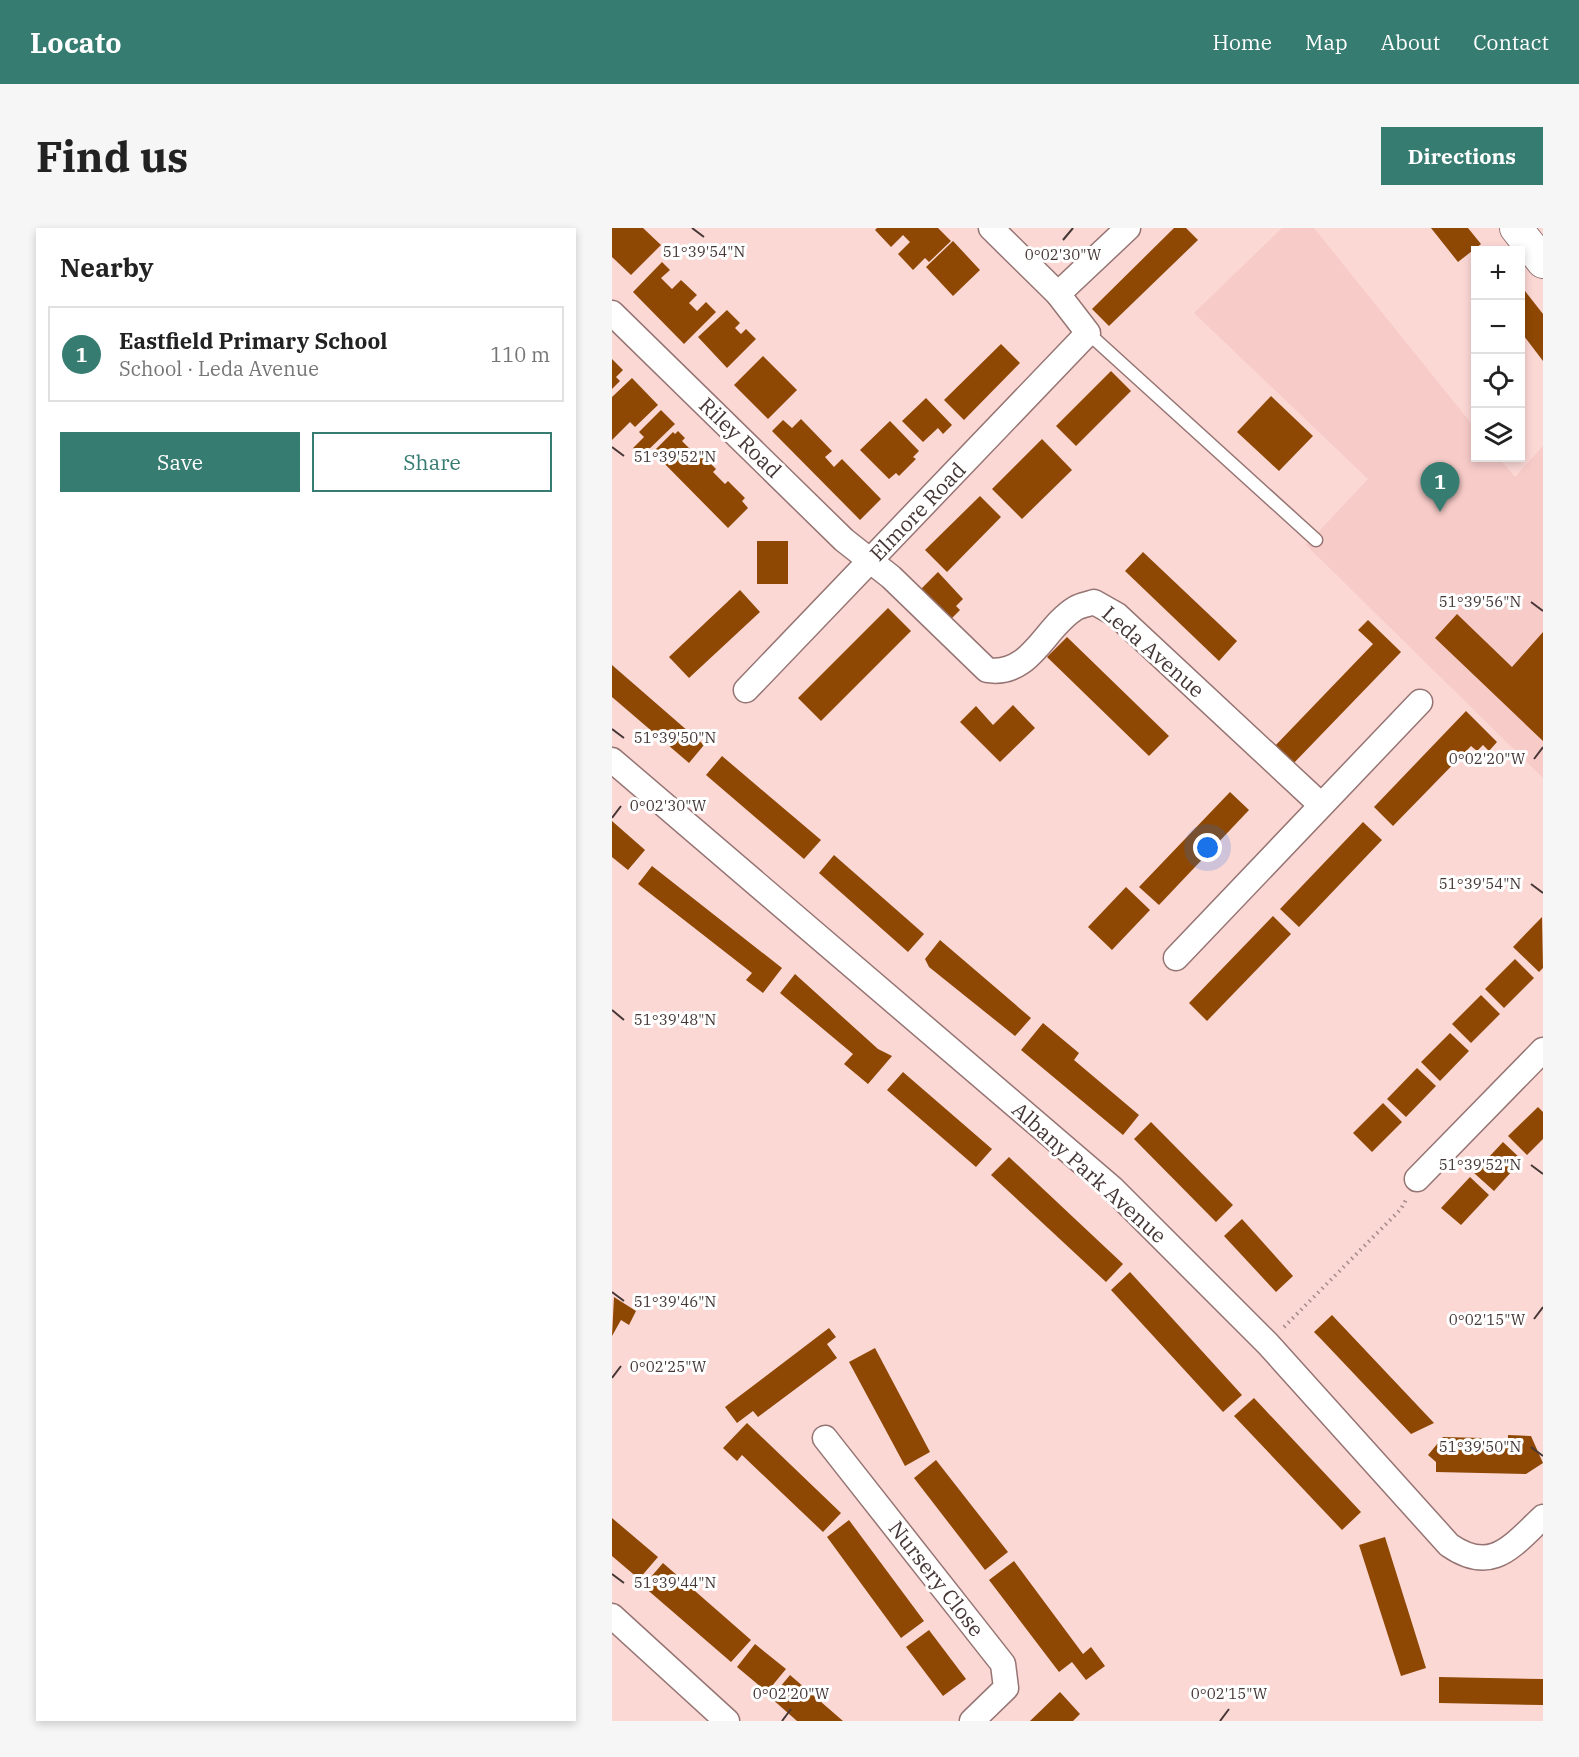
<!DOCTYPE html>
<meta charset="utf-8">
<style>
:root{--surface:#fff;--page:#f6f6f6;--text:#222;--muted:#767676;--line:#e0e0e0;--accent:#377c71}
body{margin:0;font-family:"IBM Plex Serif",serif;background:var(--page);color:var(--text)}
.controls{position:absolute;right:18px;top:18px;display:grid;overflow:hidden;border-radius:0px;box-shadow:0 3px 9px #0003}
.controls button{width:54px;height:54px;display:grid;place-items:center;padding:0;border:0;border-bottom:2px solid var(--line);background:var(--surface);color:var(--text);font:30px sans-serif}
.you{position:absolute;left:596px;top:620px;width:21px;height:21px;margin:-15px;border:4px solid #fff;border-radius:50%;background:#1a73e8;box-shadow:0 0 0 9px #1a73e833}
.badge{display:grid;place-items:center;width:39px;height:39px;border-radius:50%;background:var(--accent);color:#fff;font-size:20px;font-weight:700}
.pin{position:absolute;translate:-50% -50px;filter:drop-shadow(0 2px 3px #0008)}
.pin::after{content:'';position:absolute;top:32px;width:21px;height:18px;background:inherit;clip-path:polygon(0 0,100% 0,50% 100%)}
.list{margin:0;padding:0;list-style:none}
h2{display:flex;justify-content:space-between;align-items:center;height:78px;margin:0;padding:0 24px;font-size:26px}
h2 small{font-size:20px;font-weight:400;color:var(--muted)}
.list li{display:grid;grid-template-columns:39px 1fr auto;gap:18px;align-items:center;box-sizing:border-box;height:96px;margin:0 12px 12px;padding:0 12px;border:2px solid var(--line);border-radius:0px}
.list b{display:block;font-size:22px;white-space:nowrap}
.list p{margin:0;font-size:20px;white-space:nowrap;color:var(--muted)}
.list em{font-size:20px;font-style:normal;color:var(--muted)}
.actions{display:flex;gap:12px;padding:18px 24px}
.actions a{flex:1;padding:14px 0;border:2px solid var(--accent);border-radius:0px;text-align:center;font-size:21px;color:var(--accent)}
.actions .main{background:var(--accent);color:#fff}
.icon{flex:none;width:33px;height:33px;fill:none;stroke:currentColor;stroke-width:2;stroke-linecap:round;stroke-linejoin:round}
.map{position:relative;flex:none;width:931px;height:1493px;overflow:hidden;border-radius:0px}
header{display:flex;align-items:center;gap:36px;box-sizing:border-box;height:84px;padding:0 30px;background:var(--accent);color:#fff}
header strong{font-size:28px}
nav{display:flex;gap:33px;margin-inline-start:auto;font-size:21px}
.intro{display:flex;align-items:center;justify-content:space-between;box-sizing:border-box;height:144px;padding:0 36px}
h1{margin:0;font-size:42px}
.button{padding:15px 27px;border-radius:0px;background:var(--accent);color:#fff;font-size:21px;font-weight:700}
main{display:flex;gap:36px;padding:0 36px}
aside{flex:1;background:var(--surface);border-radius:0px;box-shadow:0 3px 9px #0003}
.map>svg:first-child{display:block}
</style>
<header>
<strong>Locato</strong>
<nav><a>Home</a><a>Map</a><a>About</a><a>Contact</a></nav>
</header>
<div class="intro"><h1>Find us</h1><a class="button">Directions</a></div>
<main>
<aside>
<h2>Nearby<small></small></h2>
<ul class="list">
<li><span class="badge">1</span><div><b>Eastfield Primary School</b><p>School · Leda Avenue</p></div><em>110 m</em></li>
</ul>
<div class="actions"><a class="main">Save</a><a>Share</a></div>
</aside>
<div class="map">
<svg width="931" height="1493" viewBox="0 0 931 1493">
<rect width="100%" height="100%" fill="#fcd8d5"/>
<path fill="#f7cbc8" d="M670,0H702L863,200L864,230H887L903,249L931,218V550L694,317L756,251L582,85Z"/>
<g fill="#8e4803">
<path d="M0,0H31L49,17L19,47L0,29Z"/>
<path d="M265,0H326L339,13L317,34L313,30L301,42L286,26L298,14L291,7L279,19L263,2Z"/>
<path d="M562,0H574L586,12L497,98L480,81Z"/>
<path d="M819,0H856L869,16L846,34Z"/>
<path d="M341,13L368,42L341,68L314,39Z"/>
<path d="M50,34L58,42L49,50L60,61L69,52L85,67L77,75L85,83L94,74L104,84L72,116L21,64Z"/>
<path d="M909,58L931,86V133L909,104Z"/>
<path d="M115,82L128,95L123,100L129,106L134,101L144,111L115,140L86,109Z"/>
<path d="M389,116L408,135L352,192L332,172Z"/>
<path d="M151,128L185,162L156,191L122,157Z"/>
<path d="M0,131L11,142L4,149L8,153L0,161Z"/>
<path d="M499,143L519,163L464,218L444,198Z"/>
<path d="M20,150L46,177L23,199L18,194L0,212V169Z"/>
<path d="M659,168L701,208L667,243L625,204Z"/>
<path d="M314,170L340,197L331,206L326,200L311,214L290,193Z"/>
<path d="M49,182L63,196L30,228L21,220L32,209L27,204Z"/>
<path d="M189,191L220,223L213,229L222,239L230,231L269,271L248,292L160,203L171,192L180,200Z"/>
<path d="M278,193L307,223L301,229L304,231L287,248L284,245L277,251L248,222Z"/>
<path d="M66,203L73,210L70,213L82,225L85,222L104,241L101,244L113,256L116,253L133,270L130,273L136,280L116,300L41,224L61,204L63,206Z"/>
<path d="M430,211L460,242L410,291L380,261Z"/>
<path d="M368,268L389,289L335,344L313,322Z"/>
<rect x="145" y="313" width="31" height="43"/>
<path d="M531,324L625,413L607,433L513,343Z"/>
<path d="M326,344L351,371L344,378L348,382L338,392L309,361Z"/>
<path d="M128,362L148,384L77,450L57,429Z"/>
<path d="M276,380L299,403L209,493L186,470Z"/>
<path d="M845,386L900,439L931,404V513L823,410Z"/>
<path d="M756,392L789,424L679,538L661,520L761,416L746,402Z"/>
<path d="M455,409L557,508L537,528L435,429Z"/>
<path d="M0,437L92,517L77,535L0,469Z"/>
<path d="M401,477L423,500L388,534L348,494L364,478L381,497Z"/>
<path d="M854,483L885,514L877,523L871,517L865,523L859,518L781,598L762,579Z"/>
<path d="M110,528L209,612L192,631L94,547Z"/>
<path d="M618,564L637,582L547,677L527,659Z"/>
<path d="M0,593L33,622L16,642L0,629Z"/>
<path d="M751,594L770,612L687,699L668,681Z"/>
<path d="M222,627L312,706L296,724L207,645Z"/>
<path d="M40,638L170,740L151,765L134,752L140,745L26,656Z"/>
<path d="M514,659L538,682L500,722L476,699Z"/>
<path d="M661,688L679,706L595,793L577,775Z"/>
<path d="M930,689L931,740L927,744L901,719Z"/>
<path d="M328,712L419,790L403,808L317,739L313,731Z"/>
<path d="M903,731L922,750L892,780L873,761Z"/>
<path d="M183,746L266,821L280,828L256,856L232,836L241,826L168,765Z"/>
<path d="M869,767L888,786L859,815L840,796Z"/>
<path d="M431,795L467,825L462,832L527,887L511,907L409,822Z"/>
<path d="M838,805L857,823L828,853L809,834Z"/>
<path d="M805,840L824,858L794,889L775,871Z"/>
<path d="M291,844L380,921L364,939L275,862Z"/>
<path d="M771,875L790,894L760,924L741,905Z"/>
<path d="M926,879L931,884V911L915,927L896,908Z"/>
<path d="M539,894L621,977L604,994L522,911Z"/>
<path d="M891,914L910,932L882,963L862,945Z"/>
<path d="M397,929L511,1036L494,1054L379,947Z"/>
<path d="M858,949L877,967L849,997L829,980Z"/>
<path d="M630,991L681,1048L664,1064L612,1008Z"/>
<path d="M518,1044L630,1167L611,1184L499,1062Z"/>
<path d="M2,1069L24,1083L17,1097L9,1092L0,1108Z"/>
<path d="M720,1087L822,1195L799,1206L709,1111L702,1104Z"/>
<path d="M217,1100L224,1109L215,1116L225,1130L146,1189L141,1183L125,1195L113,1179Z"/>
<path d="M263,1120L318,1224L293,1238L237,1134Z"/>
<path d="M642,1170L749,1284L730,1302L622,1188Z"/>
<path d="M135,1195L229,1285L211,1304L130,1227L125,1233L111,1220Z"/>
<path d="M896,1207L919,1208L931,1235L914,1246L824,1244V1234L816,1227L831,1209L871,1210L872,1219H896Z"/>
<path d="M324,1232L396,1324L373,1342L302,1250Z"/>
<path d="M0,1290L46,1329L27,1351L0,1328Z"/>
<path d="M237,1292L312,1393L289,1410L215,1309Z"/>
<path d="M773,1309L814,1440L789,1448L747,1317Z"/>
<path d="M402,1333L471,1426L479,1419L493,1438L474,1452L460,1434L447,1444L377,1352Z"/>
<path d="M51,1335L139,1412L119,1434L31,1358Z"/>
<path d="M317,1402L354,1451L331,1468L294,1419Z"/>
<path d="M143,1416L174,1441L155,1464L125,1439Z"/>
<path d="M178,1447L231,1493H185L159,1470Z"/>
<path d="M827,1449L931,1451V1477L827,1475Z"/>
<path d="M448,1464L468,1486L461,1493H418Z"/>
</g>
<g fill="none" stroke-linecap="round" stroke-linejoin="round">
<defs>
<path id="service" d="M476,105L704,312"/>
<g id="minor">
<path d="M446,66L516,0"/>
<path d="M0,85L232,312L279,349L375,442C419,449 432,399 464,380C469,377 477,376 482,374L505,387L709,577"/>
<path d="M134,462L476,105L446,66L379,0"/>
<path d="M0,532L500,960L656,1116L837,1317C880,1347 900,1318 931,1289"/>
<path d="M564,730L808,474"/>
<path d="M805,951L931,822"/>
<path d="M213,1210L391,1436L394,1460L360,1493"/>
<path d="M0,1388L115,1493"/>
</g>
<path id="tertiary" d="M904,0L931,34"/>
</defs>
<use href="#service" stroke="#957573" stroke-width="15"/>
<use href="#minor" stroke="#957573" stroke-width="27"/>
<use href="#tertiary" stroke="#957573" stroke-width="34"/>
<path stroke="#a58b89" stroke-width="4" stroke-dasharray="1.5 4.5" stroke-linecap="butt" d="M672,1099L789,981L795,970"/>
<use href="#service" stroke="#fff" stroke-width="12"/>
<use href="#minor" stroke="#fff" stroke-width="24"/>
<use href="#tertiary" stroke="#fff" stroke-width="32"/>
</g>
<path fill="none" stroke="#453736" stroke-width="2" d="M80,0L92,9M451,12L461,0M0,219L12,228M919,374L931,383M0,501L12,510M922,531L931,519M0,590L9,578M919,656L931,665M0,782L12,792M919,937L931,946M0,1064L12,1073M922,1091L931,1079M0,1150L9,1138M919,1219L931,1228M0,1346L12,1355M170,1493L179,1481M608,1493L617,1481"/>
<g text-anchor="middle" stroke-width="6" stroke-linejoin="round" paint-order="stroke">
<g font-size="21" fill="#453736" stroke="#fff">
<text transform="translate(128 210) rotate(44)" y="7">Riley Road</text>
<text transform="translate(306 284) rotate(-46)" y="7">Elmore Road</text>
<text transform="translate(541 424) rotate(41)" y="7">Leda Avenue</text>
<text transform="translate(477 945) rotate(42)" y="7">Albany Park Avenue</text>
<text transform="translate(324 1351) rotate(52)" y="7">Nursery Close</text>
</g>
</g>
<g font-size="15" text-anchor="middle" fill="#453736" stroke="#fff" stroke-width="6" stroke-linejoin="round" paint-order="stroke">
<text x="92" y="29">51°39'54"N</text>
<text x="451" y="32">0°02'30"W</text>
<text x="63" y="234">51°39'52"N</text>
<text x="868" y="379">51°39'56"N</text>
<text x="63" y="515">51°39'50"N</text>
<text x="875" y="536">0°02'20"W</text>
<text x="56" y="583">0°02'30"W</text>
<text x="868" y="661">51°39'54"N</text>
<text x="63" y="797">51°39'48"N</text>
<text x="868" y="942">51°39'52"N</text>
<text x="63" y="1079">51°39'46"N</text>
<text x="875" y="1097">0°02'15"W</text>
<text x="56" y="1144">0°02'25"W</text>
<text x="868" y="1224">51°39'50"N</text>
<text x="63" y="1360">51°39'44"N</text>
<text x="179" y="1471">0°02'20"W</text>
<text x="617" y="1471">0°02'15"W</text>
</g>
</svg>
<div class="controls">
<button>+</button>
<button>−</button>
<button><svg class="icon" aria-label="locate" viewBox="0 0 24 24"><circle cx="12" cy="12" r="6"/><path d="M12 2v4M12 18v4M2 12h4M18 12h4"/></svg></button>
<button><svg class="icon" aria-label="layers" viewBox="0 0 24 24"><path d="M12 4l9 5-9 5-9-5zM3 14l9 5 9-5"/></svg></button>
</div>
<div class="you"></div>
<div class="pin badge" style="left:828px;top:284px">1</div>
</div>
</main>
